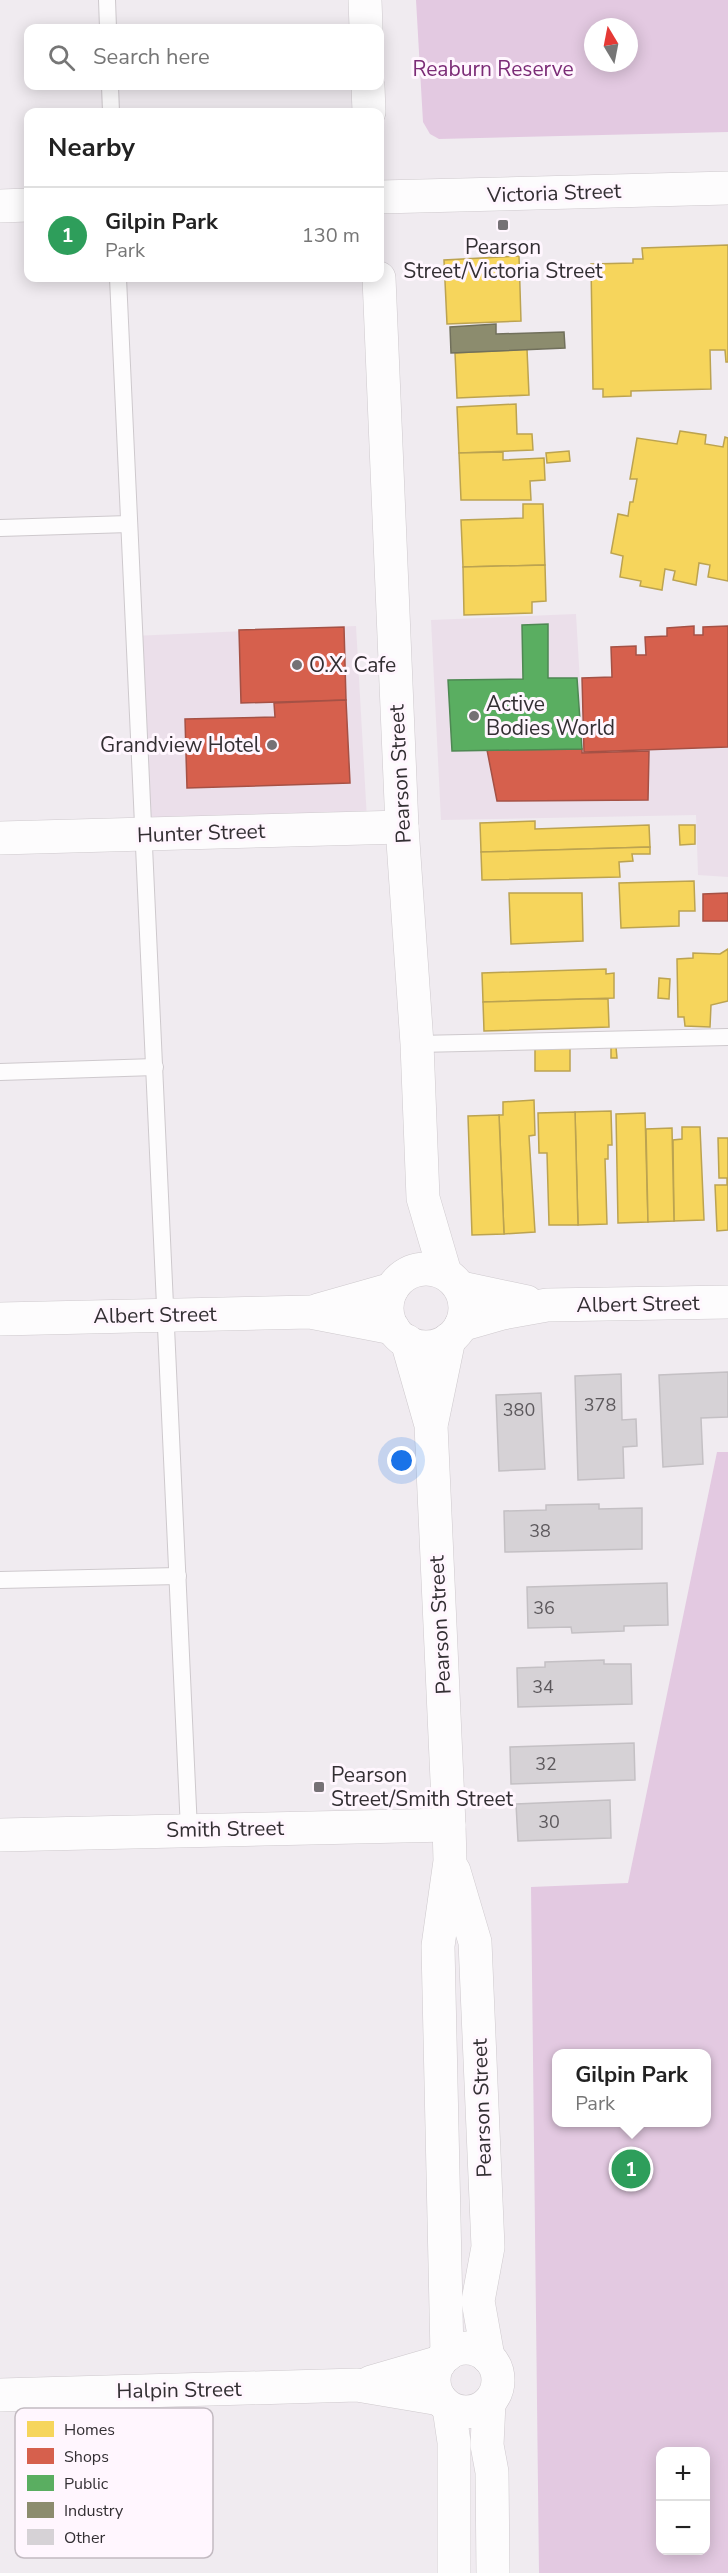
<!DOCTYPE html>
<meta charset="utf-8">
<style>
:root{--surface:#fff;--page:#f2f2f2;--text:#222;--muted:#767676;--line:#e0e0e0;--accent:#db2777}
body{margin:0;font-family:"Nunito Sans",sans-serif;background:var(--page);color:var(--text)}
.controls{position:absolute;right:18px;bottom:18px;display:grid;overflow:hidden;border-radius:12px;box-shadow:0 3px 15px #0003}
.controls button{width:54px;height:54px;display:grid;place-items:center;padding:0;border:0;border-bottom:2px solid var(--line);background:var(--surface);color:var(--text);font:30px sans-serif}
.compass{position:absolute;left:584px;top:18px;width:54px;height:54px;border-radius:50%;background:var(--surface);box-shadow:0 3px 15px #0003;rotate:350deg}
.you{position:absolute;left:402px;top:1461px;width:21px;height:21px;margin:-15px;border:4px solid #fff;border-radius:50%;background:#1a73e8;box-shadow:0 0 0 9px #1a73e833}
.badge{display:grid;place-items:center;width:39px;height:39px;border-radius:50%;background:var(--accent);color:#fff;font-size:20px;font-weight:700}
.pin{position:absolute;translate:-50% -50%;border:3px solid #fff;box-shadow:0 2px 6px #0006}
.popup{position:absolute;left:552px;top:2049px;width:159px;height:78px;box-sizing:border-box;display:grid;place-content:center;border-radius:12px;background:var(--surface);filter:drop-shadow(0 2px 4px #0005);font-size:20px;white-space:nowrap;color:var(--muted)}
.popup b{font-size:22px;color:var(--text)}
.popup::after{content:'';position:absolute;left:50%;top:100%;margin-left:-12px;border:12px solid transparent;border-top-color:var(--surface)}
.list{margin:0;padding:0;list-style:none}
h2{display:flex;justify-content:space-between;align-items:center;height:78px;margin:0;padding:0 24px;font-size:26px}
h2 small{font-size:20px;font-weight:400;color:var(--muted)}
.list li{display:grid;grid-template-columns:39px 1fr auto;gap:18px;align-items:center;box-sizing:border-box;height:96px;padding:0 24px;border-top:2px solid var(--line)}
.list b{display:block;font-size:22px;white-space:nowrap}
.list p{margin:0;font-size:20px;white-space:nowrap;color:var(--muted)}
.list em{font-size:20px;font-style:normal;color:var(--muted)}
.icon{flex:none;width:33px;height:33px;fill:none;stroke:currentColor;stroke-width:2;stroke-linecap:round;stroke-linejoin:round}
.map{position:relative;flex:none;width:728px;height:2573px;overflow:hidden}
.search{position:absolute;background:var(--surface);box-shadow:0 3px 15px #0003;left:24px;top:24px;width:360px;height:66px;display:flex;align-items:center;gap:15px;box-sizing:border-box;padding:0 21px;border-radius:12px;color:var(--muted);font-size:22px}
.panel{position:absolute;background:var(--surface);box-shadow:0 3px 15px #0003;left:24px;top:108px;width:360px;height:174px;border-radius:12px}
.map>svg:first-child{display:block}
</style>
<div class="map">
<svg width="728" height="2573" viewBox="0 0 728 2573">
<rect width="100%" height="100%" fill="#f0ebf0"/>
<g fill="#ebdfea">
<path d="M576,614L584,751L728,748V877L698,875L696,815L441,820L431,620Z"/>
<path d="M356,626L368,837L140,844L133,636Z"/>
</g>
<g fill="#e3c9e1" fill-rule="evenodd">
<path d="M416,0H728V132L439,139L430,134L423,122ZM593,27H629V63H593Z"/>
<path d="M717,1452H728V2573H539L531,1887L628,1883ZM556,2054H706V2122H556ZM660,2452H706V2550H660Z"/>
</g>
<g fill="#f6d55c" stroke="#bca350" stroke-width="1.5">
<path d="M728,245V362H726L725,350H710L711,389L631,391V396L603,397V389H593L591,264L633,263V259H643L642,248Z"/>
<path d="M519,256L521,321L447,324L444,260Z"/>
<path d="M527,349L529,395L457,398L455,353Z"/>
<path d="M516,404L517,434H532L533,450L459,453L457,407Z"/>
<path d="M680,431L706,435L705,444L723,447L725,437L728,438V581L708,577L710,565L699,563L696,585L673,580L675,571L665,569L662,590L640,586L641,581L620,577L623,556L611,553L618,514L628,516L630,502H633L637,479H630L637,438L677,444Z"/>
<path d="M569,451L570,461L547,463L546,453Z"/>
<path d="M503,452V460L544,458L545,480L530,481L531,500H461L459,453Z"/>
<path d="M523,504H543L545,565L463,567L461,520L523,518Z"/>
<path d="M545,565L546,601L532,602V613L464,615L463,567Z"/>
<path d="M535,821V829L649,825L650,847L481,852L480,823Z"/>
<path d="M679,825H695V844L680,845Z"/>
<path d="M650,847V854H632L633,861L619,862L620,877L482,880L481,852Z"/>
<path d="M694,881L695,911H679V926L621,928L619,883Z"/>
<path d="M509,893H582L583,941L511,944Z"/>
<path d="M728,949V1001L711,1005L710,1027L685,1026L684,1017H678L677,959L693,958V953L720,954Z"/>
<path d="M606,969V974L614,973V998L483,1002L482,973Z"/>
<path d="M659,978L670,979L669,999L658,998Z"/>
<path d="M586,999H608L609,1027L484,1031L483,1002Z"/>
<path d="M611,1047H616L617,1058H611Z"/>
<rect x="535" y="1048" width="35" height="23"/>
<path d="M534,1100L535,1135L529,1136L535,1232L504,1234L499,1115H503V1102Z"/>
<path d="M611,1111L612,1145H608V1159H605L607,1224L578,1225L575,1112Z"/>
<path d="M575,1112L578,1225H549L547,1153H539L538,1113Z"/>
<path d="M645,1113L648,1222L618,1223L616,1114Z"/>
<path d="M499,1115L504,1234L472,1235L468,1116Z"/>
<path d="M682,1127H700L704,1220L674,1221L673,1140L682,1139Z"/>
<path d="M672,1128L674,1221L648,1222L646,1129Z"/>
<path d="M718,1138H728V1230L717,1231L715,1185H727V1178H719Z"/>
</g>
<g fill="#d6604d" stroke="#a55145" stroke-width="1.5">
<path d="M694,626V635H703V627L728,626V747L584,752L582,678L612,677L611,647L636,646V655H646L645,637L667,636V628Z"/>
<path d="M344,627L346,700L241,703L239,630Z"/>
<path d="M346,700L350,783L187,788L185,719L275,717L274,703Z"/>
<path d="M582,749V753L649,751L648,800L497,801L487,750Z"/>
<path d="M728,893V921H703V894Z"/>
</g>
<path fill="#5aae61" stroke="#4e8853" stroke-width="1.5" d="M548,624V678H577L582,749L452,751L448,680L523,679L522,625Z"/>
<path fill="#8c8c6e" stroke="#71705c" stroke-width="1.5" d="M496,324V334L564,332L565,348L451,353L450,327Z"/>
<g fill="#d6d2d6" stroke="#c4c0c4" stroke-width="1.5">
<path d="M728,1372V1417L701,1418L703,1464L663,1467L659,1375Z"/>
<path d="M621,1374L622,1420L636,1419L637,1446L623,1447L624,1478L578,1480L575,1376Z"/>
<path d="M541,1393L545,1469L499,1471L496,1395Z"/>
<path d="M599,1504V1509L642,1508V1549L505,1552L504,1511L546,1510V1505Z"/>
<path d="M667,1583L668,1625L624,1626V1631L572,1633L571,1627L528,1628L527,1587Z"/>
<path d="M604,1660V1664H631L632,1704L518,1707L517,1668L545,1667V1662Z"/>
<path d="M634,1743L635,1780L511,1784L510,1747Z"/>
<path d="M610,1800L611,1838L518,1841L516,1804Z"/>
</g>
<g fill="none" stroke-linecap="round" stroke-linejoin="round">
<defs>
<g id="service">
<path d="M107,0L108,28"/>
<path d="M110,86L111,112"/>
<path d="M118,278L189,1830"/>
<path d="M0,528L129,524"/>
<path d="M417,1044L728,1037"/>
<path d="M0,1072L155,1067"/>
<path d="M0,1580L178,1576"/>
</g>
<g id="minor">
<path d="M0,838L402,827"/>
<path d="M461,1288L527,1302"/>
<path d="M318,1310L392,1289"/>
<path d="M0,1319L310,1312L393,1328"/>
<path d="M461,1325L503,1313L547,1305L728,1302"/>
<path d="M0,1835L449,1825"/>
<path d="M371,2382L440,2362"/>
<path d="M0,2395L357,2385L440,2399"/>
</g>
<g id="tertiary">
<path d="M365,0L366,28"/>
<path d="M368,86L369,112"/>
<path d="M380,197L728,188"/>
<path d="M0,206L28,205"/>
<path d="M379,278L402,827L417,1044L423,1198L445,1273"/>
<circle cx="426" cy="1308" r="39"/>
<path d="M407,1341L431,1425L449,1825L450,1861L438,1946L447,2355"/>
<path d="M432,1421L449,1339"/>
<path d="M454,1871L475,1942L488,2247L478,2301L488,2357"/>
<circle cx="466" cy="2380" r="32"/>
<path d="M489,2403L487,2445L492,2472L493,2573"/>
<path d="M449,2408L454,2442V2573"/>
</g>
</defs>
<use href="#service" stroke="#cec9cd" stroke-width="18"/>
<use href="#minor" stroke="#cec9cd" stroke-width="34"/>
<use href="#tertiary" stroke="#cec9cd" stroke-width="34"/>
<use href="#service" stroke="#fdfcfd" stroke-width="16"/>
<use href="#minor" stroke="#fdfcfd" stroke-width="33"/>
<use href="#tertiary" stroke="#fdfcfd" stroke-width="33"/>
</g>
<g fill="#757175" stroke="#fff6fe" stroke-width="2">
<rect x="497" y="219" width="12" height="12" rx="3"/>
<circle cx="297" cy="665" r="6"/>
<circle cx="474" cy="716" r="6"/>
<circle cx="272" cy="745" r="6"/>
<rect x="313" y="1781" width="12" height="12" rx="3"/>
</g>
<g text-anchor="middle" stroke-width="6" stroke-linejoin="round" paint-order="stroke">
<g font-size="18" fill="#5c585c">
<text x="600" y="1411">378</text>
<text x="519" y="1416">380</text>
<text x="540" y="1537">38</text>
<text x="544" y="1614">36</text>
<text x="543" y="1693">34</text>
<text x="546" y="1770">32</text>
<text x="549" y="1828">30</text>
</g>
<g font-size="21" fill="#7b2b76" stroke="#fff6fe">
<text x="493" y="76">Reaburn Reserve</text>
</g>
<g font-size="21" fill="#332f33" stroke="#fff6fe">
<text transform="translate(554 193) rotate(-2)" y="7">Victoria Street</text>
<text transform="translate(400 774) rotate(-93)" y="7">Pearson Street</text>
<text transform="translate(201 833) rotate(-2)" y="7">Hunter Street</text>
<text transform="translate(638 1304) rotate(-1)" y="7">Albert Street</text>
<text transform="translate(155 1315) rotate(-1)" y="7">Albert Street</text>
<text transform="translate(440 1625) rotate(-93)" y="7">Pearson Street</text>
<text transform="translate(225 1829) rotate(-1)" y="7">Smith Street</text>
<text transform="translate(482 2108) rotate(-92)" y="7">Pearson Street</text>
<text transform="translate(179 2390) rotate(-1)" y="7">Halpin Street</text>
</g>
<g font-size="21" fill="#332f33" stroke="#fff6fe" text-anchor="start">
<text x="503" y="254" text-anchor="middle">Pearson<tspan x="503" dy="24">Street/Victoria Street</tspan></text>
<text x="309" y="672">O.X. Cafe</text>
<text x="486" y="711">Active<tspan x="486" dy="24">Bodies World</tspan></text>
<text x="260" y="752" text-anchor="end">Grandview Hotel</text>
<text x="331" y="1782">Pearson<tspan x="331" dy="24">Street/Smith Street</tspan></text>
</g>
</g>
<rect x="15" y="2408" width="198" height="150" rx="9" fill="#fff6fe" stroke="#c2bac1" stroke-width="1.5"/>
<rect x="27" y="2421" width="27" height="16" fill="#f6d55c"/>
<rect x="27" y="2448" width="27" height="16" fill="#d6604d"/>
<rect x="27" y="2475" width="27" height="16" fill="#5aae61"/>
<rect x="27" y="2502" width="27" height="16" fill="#8c8c6e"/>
<rect x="27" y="2529" width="27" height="16" fill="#d6d2d6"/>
<g font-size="16" fill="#332f33">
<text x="64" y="2435">Homes</text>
<text x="64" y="2462">Shops</text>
<text x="64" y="2489">Public</text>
<text x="64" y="2516">Industry</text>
<text x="64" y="2543">Other</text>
</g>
</svg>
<div class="controls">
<button>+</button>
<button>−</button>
</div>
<svg class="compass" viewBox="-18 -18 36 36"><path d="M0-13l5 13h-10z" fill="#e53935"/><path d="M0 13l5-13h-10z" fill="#767676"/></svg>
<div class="you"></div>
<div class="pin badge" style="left:631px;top:2169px;background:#2e9e5b">1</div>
<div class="popup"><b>Gilpin Park</b>Park</div>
<div class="search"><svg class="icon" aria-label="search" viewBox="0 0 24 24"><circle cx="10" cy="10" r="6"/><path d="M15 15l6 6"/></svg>Search here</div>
<section class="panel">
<h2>Nearby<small></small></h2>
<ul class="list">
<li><span class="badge" style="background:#2e9e5b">1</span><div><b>Gilpin Park</b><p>Park</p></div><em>130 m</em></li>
</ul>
</section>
</div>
